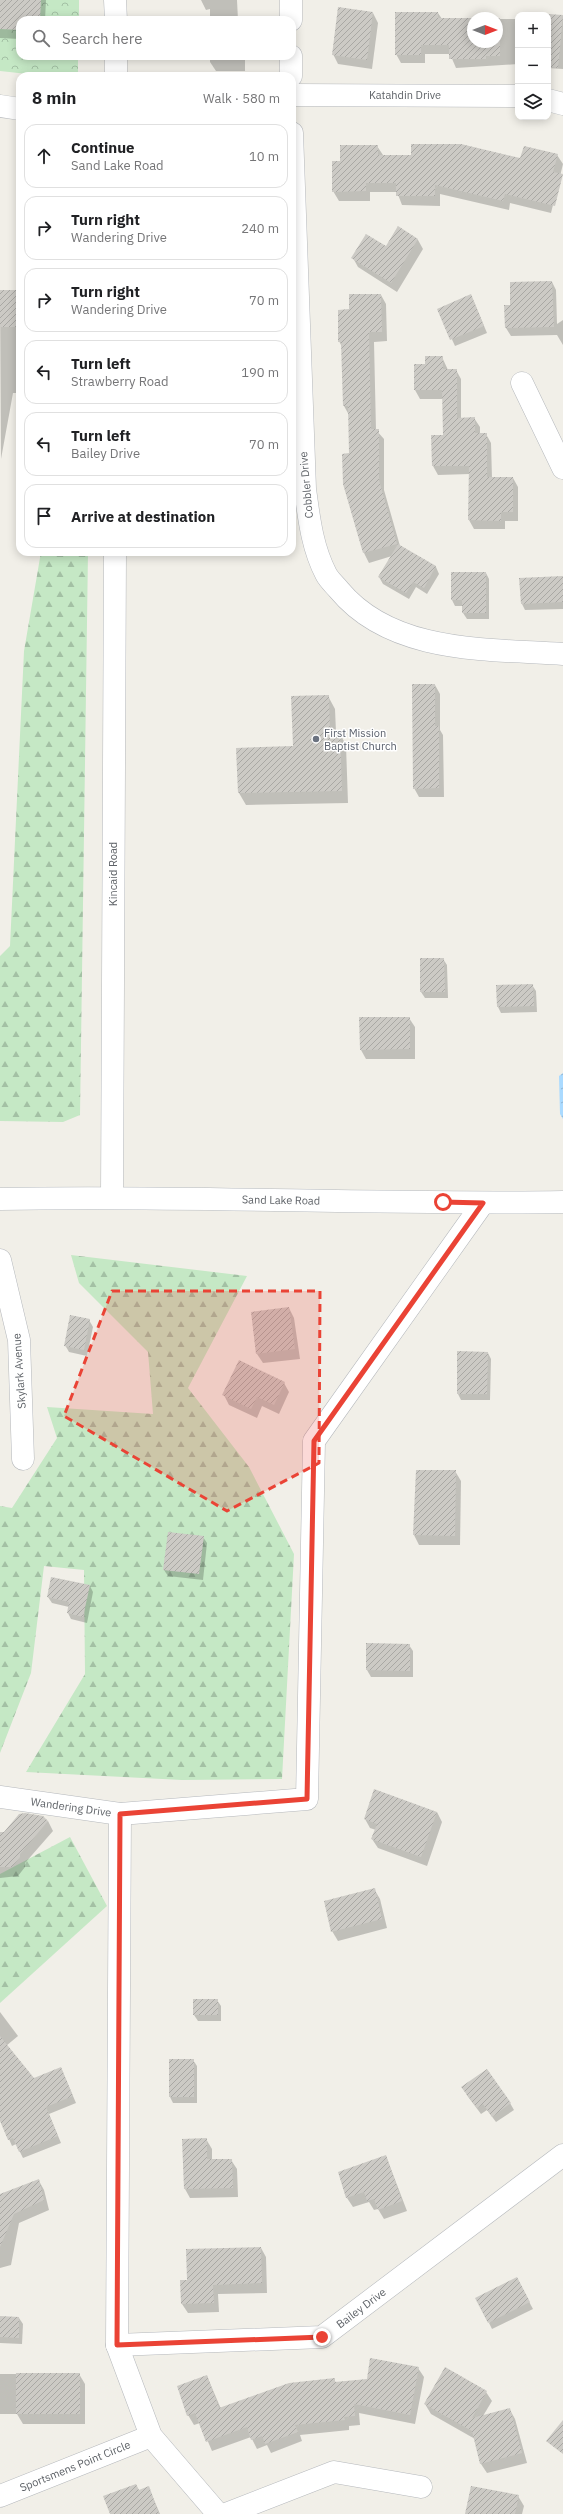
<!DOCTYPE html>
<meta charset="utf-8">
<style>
:root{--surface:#fff;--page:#f6f6f6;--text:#202124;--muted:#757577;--line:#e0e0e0}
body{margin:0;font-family:"IBM Plex Sans",sans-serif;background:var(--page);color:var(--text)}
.controls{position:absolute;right:12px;top:12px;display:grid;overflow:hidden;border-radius:8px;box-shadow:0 2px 10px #0003}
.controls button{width:36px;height:36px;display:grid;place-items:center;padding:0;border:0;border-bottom:1px solid var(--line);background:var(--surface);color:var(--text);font:20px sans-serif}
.compass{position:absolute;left:467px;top:12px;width:36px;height:36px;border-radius:50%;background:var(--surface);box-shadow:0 2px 10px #0003;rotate:90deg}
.stop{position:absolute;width:12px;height:12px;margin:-9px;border:3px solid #ea4335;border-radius:50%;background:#fff}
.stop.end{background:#ea4335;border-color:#fff;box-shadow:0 1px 4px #0008}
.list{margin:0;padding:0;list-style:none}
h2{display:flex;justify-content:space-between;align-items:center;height:52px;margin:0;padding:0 16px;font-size:17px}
h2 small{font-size:13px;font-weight:400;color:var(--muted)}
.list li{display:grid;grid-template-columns:26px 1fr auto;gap:12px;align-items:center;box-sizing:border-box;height:64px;margin:0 8px 8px;padding:0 8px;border:1px solid var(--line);border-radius:12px}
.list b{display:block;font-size:15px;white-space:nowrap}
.list p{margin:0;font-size:13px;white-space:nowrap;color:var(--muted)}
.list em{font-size:13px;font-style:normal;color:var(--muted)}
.icon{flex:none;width:22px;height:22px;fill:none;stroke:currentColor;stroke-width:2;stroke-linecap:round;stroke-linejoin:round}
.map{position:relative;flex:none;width:563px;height:2514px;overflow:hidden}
.search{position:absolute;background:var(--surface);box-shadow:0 2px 10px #0003;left:16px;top:16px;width:280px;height:44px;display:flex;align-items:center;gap:10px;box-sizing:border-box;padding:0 14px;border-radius:12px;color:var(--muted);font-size:15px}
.panel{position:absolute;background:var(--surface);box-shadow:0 2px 10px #0003;left:16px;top:72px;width:280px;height:484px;border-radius:12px}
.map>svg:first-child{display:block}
</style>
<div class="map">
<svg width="563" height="2514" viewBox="0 0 563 2514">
<defs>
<pattern id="forest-firs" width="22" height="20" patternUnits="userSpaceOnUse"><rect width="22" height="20" fill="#c5e8c5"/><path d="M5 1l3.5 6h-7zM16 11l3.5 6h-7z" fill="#a3c0a4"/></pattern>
<pattern id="park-crowns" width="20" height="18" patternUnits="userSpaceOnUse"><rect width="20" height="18" fill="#c5e8c5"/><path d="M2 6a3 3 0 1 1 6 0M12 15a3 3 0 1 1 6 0" fill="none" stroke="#a3c0a4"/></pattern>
<pattern id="water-ripples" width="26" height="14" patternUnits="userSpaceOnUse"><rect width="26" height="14" fill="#aadaff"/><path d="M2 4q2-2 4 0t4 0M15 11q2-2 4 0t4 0" fill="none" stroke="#8eb4d2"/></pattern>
<pattern id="building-hatch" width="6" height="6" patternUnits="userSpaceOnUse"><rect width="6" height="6" fill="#cccac5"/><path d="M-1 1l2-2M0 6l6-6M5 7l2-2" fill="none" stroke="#a9a8a4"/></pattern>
</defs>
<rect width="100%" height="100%" fill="#f1efe8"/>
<g fill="url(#forest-firs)">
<path d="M41,552H88L80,1115L63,1122L0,1121V956L10,946L24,651Z"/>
<path d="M71,1255L247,1276L188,1388L249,1467L294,1554L282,1779L182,1780L26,1772L85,1674L84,1570L44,1566L31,1673L0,1753V1506L12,1508L57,1438L47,1407L153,1414L148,1352L79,1283Z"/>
<path d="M70,1837L107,1906L0,2003V1874Z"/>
</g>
<path fill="url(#park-crowns)" d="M0,0H79V20H20V56H78V76H46L0,71Z"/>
<path fill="url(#water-ripples)" d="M563,1073V1119L560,1114L559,1076Z"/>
<g fill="#0003">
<path d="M0,0H46L45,20H20V39L0,38Z"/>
<path d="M201,0H237L238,20H210V9L206,10Z"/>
<path d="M526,12L563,16V69L548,68V15H525Z"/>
<path d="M373,13L378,23L372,69L338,64L333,54Z"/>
<path d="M438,13L442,19H473V42H497V19H518V64L456,68L450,54H425V63H401L396,54Z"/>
<path d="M210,56H245V71H216L210,62Z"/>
<path d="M377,146L383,155L521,159L557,155L563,164L551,213L510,203L509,210L440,194V206L402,205L397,192H370V201H339L333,191L341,162Z"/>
<path d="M398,227L418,240L423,249L397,292L358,267L353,258L386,247Z"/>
<path d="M552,282L556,290L557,324L563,320V345L557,335L511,336L506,328L505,306H511Z"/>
<path d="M0,291H17L20,297L16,393H13L1,459Z"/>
<path d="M381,295L386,304L387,341L374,342L376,430L384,439V490L400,546L436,567L439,574L427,594L416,587L409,599L383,584L379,577L392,556L369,563L364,553L344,483L350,454L349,415L344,406L342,347L339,341L350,310Z"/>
<path d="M474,302L487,333L455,346L438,309Z"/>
<path d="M442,357L448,370H456L461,379V418H474L480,427V434H486L491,443L492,478H513L518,487V521H505V529H474L469,520L470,474L438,475L433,466L444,436L443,399H420L415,390L426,365Z"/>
<path d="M452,573H486L489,579V619H467L463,613V606H455L452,600Z"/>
<path d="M563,577V609L525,610L522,604Z"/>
<path d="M435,685L440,694V730L443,735L444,797H419L414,788Z"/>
<path d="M328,696L335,709L336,732H339L346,745L348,803L246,805L239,793L237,749L294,747Z"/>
<path d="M443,959L447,965L448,998H425L421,992Z"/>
<path d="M532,985L536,991L537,1012L501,1013L498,1007Z"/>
<path d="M409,1018L415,1027V1059H366L361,1050Z"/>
<path d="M289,1308L294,1318L300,1359L263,1363L257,1354L252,1313Z"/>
<path d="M89,1320L93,1327L87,1356L69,1352L65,1345Z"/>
<path d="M488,1353L491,1359L490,1400H461L458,1394Z"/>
<path d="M284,1383L289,1392L279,1414L262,1406L257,1418L229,1405L224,1395Z"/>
<path d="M417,1471H455L461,1481L460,1545H419L414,1535Z"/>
<path d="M203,1537L207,1543L203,1580L168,1576L164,1570Z"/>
<path d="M90,1586L93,1592L87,1623L71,1619L68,1613L69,1607L52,1603L48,1597Z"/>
<path d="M367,1644L409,1645L413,1651V1677H371L367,1670Z"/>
<path d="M437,1812L442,1822L427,1866L378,1848L372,1839L376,1830L370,1828L365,1819Z"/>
<path d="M48,1821L53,1831L25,1863V1867L18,1876L0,1878V1833Z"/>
<path d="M374,1889L380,1899L387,1928L338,1941L332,1931Z"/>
<path d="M217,2000L221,2006V2021H198L194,2015Z"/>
<path d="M0,2012L18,2036L6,2046L34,2079L61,2068L76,2103L49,2114L61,2143L23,2158L16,2144L12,2146L0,2118Z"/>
<path d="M170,2060H193L197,2066V2103H173L170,2097Z"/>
<path d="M466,2094L510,2103L514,2110L496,2122L487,2110L481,2114Z"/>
<path d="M206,2139L212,2149V2160H231L237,2169L238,2197L190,2198L185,2189Z"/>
<path d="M386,2156L407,2211L384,2219L378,2209L374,2210L369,2202L353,2207L347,2198Z"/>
<path d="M39,2181L44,2190L49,2210L19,2223L11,2265L0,2268V2195Z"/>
<path d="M261,2248L266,2257L267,2293L218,2294L219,2312L188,2313L182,2304L188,2281Z"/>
<path d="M520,2285L533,2309L492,2329L489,2323Z"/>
<path d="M0,2317L19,2318L23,2324L22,2344L0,2343Z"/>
<path d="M418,2368L424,2377L415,2424L359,2413L360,2425L349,2426V2430L300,2435L302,2441L271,2453L267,2445L257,2449L251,2437L212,2451L200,2423L194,2425L188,2415L207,2376L221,2409L334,2379L336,2383L367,2380Z"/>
<path d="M0,2374H79L85,2384V2424H23L17,2414H0Z"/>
<path d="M486,2392L492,2401L483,2416L510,2410L515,2419L527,2463L487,2473L481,2464L475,2439L431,2414L425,2404Z"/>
<path d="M149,2488L160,2514H111L139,2491Z"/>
<path d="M518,2496L524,2506L522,2514H466Z"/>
</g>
<g fill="url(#building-hatch)">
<path d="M0,0H41L40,20H20V30L0,29Z"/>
<path d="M338,7L373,12L367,60L332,55Z"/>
<path d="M395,12H438V18H473V42H497V18H500V56H486V59H449V45H421V55H395Z"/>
<path d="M548,14L563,15L558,68L548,67Z"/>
<path d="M411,144H461L520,158L524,146L558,154L553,172L563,174L555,206L505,194L503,201L435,185V196H396V183H366V191L332,192V161H340V145H378V155H411Z"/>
<path d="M398,226L418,239L391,283L351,258L366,234L386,246Z"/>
<path d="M552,281L554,327L505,328L504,305H510V282Z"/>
<path d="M0,290H17L18,327H0Z"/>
<path d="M349,294H381L382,332H369L371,429H379V480L397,544L363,553L343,484L342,454L349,453L348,406H343L341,342H338V310L349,309Z"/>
<path d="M471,294L484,326L450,340L437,309Z"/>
<path d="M425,356H443V369H457V418L475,417V433H487V477H513V512H501V521L468,520L469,466H432L431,435H443L442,390H414V364H425Z"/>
<path d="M398,544L436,566L424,588L413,582L406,593L378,577Z"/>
<path d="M451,572H486V613H462V600H451Z"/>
<path d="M563,576V602L521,604L519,578Z"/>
<path d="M412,684H435V726H439V788L413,789Z"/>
<path d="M329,695L330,732L340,731L342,791L238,793L236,748L293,746L291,696Z"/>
<path d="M420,958H444L445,992H420Z"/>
<path d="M533,984L534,1006L497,1007L496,985Z"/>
<path d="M359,1017H410V1049L360,1050Z"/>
<path d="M289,1307L295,1349L256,1354L251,1312Z"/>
<path d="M70,1315L90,1319L84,1350L64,1346Z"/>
<path d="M457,1351L488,1352L487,1394H457Z"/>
<path d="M239,1360L285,1382L274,1405L257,1397L251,1409L222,1395Z"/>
<path d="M416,1470H456L455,1536L413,1535Z"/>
<path d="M168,1532L204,1536L199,1574L163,1570Z"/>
<path d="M51,1577L90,1585L83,1617L67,1613L69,1602L47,1597Z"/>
<path d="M366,1643L410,1644V1671L366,1670Z"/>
<path d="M374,1789L437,1812L421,1857L371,1839L377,1824L364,1819Z"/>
<path d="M25,1813L43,1816L48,1821L20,1854V1857L12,1867H0V1832H4L19,1814Z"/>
<path d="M375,1888L382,1919L331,1932L324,1901Z"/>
<rect x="193" y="1999" width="25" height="16"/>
<path d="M0,2036L34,2078L61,2067L73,2096L46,2107L58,2136L19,2152L13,2138L8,2140L0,2121Z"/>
<rect x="169" y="2059" width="25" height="38"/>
<path d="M487,2069L511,2103L492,2117L483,2104L477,2108L461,2087Z"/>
<path d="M207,2138V2159H232L233,2188L184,2189L182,2139Z"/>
<path d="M386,2155L402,2201L378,2210L374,2199L367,2201L364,2192L346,2198L338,2172Z"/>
<path d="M39,2179L44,2200L14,2214L0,2247V2194Z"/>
<path d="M261,2247L262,2283L213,2285L214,2303L181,2304L180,2280H187L186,2249Z"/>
<path d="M517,2277L530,2302L488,2323L475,2298Z"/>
<path d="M0,2316L19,2317V2338L0,2337Z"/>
<path d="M370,2358L419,2367L410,2415L354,2404L355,2416L344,2417L345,2420L295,2425L298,2432L265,2444L262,2436L251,2440L247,2427L206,2442L195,2413L187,2416L177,2386L207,2375L219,2408L289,2383L335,2378V2382L367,2379Z"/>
<path d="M445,2367L487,2391L472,2418L510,2408L522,2453L480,2464L472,2431L424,2404Z"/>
<rect x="16" y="2373" width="64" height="41"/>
<path d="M563,2420V2454L546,2441Z"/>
<path d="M136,2484L139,2490L149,2486L159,2514H110L103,2496Z"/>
<path d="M471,2486L519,2495L515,2514H465Z"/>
</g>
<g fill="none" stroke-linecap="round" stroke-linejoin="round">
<defs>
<g id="minor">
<path d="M291,0V20"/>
<path d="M291,56V76"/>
<path d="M292,95L518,96"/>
<path d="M548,100L563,104"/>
<path d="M0,106L20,109"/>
<path d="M292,133L305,489C309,518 312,547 326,574C329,580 335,585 339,590C392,654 488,649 563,654"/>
<path d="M522,383L563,468"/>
<path d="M0,1260L19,1340L23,1459"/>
<path d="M0,1797L120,1814L307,1799L314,1441L483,1203"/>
<path d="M120,1814L117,2345L151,2436L218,2514"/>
<path d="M117,2345L322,2337L563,2155"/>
<path d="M0,2496L151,2436"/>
<path d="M226,2514L334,2472L421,2487"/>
</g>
<g id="tertiary">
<path d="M115,0L116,20"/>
<path d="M116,56V76"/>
<path d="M112,1197L115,552"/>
</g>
<path id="secondary" d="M0,1199C188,1195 375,1205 563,1202"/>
</defs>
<use href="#minor" stroke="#b5b8bc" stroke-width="23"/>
<use href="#tertiary" stroke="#b5b8bc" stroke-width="23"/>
<use href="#secondary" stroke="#b6babf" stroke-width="23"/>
<use href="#minor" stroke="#fff" stroke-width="22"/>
<use href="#tertiary" stroke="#fff" stroke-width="22"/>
<use href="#secondary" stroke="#fff" stroke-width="22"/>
</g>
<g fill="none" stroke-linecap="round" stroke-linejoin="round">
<path stroke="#ea4335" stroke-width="5" d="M322,2337L117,2345L120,1814L307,1799L314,1441L483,1203L443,1202"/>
</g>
<path fill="#ea4335" fill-opacity="0.2" stroke="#ea4335" stroke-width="3" stroke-dasharray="8 5" stroke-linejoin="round" d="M112,1291H320L319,1463L227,1511L64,1416Z"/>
<circle fill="#6b7280" stroke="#fff" stroke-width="1.5" cx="316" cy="739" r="4"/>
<g text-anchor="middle" stroke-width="3" stroke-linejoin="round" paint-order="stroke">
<g font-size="11" fill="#5f6368" stroke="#fff">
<text x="405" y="99">Katahdin Drive</text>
<text transform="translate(306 485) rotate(-95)" y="4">Cobbler Drive</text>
<text transform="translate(113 874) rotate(-90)" y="4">Kincaid Road</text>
<text transform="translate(281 1200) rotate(1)" y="4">Sand Lake Road</text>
<text transform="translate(19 1371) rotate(-94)" y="4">Skylark Avenue</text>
<text transform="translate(71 1807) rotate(8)" y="4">Wandering Drive</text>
<text transform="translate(361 2308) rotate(-37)" y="4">Bailey Drive</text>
<text transform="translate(75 2466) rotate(-22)" y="4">Sportsmens Point Circle</text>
</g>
<g font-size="11" fill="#5b616d" stroke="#fff" text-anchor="start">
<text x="324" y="737">First Mission<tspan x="324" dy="13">Baptist Church</tspan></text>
</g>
</g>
</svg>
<div class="controls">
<button>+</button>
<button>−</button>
<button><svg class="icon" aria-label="layers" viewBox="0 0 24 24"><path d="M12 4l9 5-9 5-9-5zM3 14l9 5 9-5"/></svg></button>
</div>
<svg class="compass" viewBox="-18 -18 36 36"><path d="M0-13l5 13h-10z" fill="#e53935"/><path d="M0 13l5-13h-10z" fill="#757577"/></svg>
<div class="stop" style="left:443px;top:1202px"></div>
<div class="stop end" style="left:322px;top:2337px"></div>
<div class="search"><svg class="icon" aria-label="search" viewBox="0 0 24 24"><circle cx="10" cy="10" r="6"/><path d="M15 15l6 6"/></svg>Search here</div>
<section class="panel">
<h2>8 min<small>Walk · 580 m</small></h2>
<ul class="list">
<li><svg class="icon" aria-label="ahead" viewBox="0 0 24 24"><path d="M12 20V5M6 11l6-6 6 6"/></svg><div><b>Continue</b><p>Sand Lake Road</p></div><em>10 m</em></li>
<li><svg class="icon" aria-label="right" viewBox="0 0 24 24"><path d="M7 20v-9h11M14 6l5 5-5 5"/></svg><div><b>Turn right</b><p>Wandering Drive</p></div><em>240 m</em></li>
<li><svg class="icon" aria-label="right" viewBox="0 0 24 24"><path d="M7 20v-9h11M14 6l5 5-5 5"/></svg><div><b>Turn right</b><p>Wandering Drive</p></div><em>70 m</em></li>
<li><svg class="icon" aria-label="left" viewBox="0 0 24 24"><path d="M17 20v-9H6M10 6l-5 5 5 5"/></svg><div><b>Turn left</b><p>Strawberry Road</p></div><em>190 m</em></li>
<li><svg class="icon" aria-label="left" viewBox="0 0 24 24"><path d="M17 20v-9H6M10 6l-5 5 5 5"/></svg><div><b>Turn left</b><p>Bailey Drive</p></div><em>70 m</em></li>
<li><svg class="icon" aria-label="arrive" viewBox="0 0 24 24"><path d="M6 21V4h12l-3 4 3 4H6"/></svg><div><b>Arrive at destination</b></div></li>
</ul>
</section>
</div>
